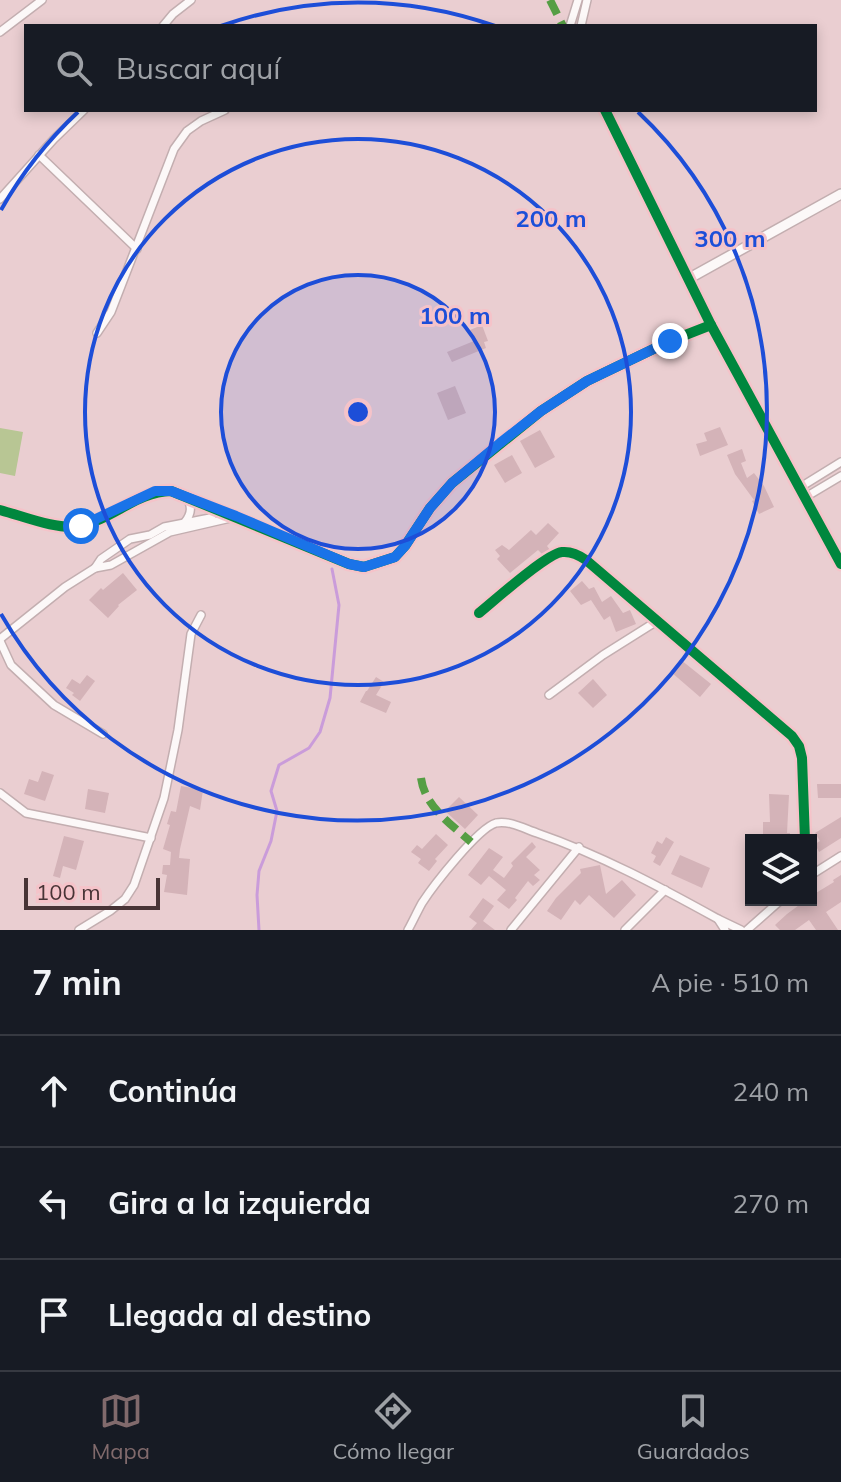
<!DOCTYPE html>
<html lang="es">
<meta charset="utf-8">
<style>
:root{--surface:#171b24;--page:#20242c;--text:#f1f3f6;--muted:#9ea1a6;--line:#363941;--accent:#816a6c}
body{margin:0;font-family:Mulish,sans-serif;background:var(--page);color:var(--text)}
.controls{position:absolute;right:24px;bottom:24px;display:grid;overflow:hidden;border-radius:0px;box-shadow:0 4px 12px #0003}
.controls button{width:72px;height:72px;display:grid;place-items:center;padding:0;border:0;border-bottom:2px solid var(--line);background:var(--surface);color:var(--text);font:40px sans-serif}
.scale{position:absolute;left:24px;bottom:20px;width:136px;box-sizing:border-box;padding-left:8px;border:4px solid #483436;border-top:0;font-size:22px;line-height:28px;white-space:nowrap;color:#483436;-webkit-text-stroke:6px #f5c3c9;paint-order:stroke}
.stop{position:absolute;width:24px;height:24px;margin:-18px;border:6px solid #1a73e8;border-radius:50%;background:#fff}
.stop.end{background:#1a73e8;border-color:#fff;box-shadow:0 2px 8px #0008}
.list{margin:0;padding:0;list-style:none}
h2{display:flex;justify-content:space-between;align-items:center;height:104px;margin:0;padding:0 32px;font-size:34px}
h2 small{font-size:26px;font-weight:400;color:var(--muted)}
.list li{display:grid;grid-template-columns:52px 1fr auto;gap:24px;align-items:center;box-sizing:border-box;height:112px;padding:0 32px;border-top:2px solid var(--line)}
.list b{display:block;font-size:30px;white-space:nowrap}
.list em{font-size:26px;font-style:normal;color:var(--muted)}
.icon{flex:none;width:44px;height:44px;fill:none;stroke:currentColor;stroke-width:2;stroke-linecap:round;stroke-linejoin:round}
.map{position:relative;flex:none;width:841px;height:930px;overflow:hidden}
.search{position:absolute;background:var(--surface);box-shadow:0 4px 12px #0003;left:24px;right:24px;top:24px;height:88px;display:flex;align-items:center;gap:20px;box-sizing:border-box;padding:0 28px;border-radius:0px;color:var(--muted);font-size:30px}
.sheet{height:440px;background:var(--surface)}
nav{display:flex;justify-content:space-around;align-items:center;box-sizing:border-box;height:112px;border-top:2px solid var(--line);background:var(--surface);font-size:22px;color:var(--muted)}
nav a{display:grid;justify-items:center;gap:4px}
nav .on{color:var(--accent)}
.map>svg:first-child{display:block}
</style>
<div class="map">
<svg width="841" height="930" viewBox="0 0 841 930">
<rect width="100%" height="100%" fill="#eaced1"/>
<path fill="#b8c694" d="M0,428L23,432L15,476L0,473Z"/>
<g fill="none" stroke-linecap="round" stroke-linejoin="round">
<path stroke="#ca9cda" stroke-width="3" d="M259,930L257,895L259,871L271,841L277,811L271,791L279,765L309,748L320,732L330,698L339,605L332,569"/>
</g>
<g fill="#d4b3b8">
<path d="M482,325L488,341L484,342L486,348L452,362L447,352L474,341L470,330Z"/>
<path d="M455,386L466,413L448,420L437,393Z"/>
<path d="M720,427L728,445L700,456L696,444L707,441L704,433Z"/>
<path d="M540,430L555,457L535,468L520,441Z"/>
<path d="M742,449L746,461L741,463L747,478L754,473L764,486L774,507L759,514L752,501L754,500L735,474L727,455Z"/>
<path d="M512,455L522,473L505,483L494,465Z"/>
<path d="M548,523L559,533L547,546L550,550L542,554L538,550L510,573L497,559L500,556L495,550L502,545L509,550L531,530L536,535Z"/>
<path d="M123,573L137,590L118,605L119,606L108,618L89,600L101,588L103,590Z"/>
<path d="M582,581L589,589L594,587L602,602L611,596L623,613L630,610L636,624L616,632L610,616L604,620L591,600L581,605L570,591Z"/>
<path d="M681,660L711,684L700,697L671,672Z"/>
<path d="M87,675L95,681L80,701L72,695L74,693L66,688L72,679L80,684Z"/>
<path d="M376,677L384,682L376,695L391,702L386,713L360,702L366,691H367Z"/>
<path d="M593,679L607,695L593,708L578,693Z"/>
<path d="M42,771L54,775L45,801L24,794L29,779L38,782Z"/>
<path d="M817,784H841V798H818Z"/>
<path d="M181,786L203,790L200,810L190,806L180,849L179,858L190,859L187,895L164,892L167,875L162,874L163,865H170L171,852L163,849L170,825L167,824L171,811L176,812Z"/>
<path d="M88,789L109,793L105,813L85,809Z"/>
<path d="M769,794L789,795L787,833H790V840H763V822H770Z"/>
<path d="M459,797L478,815L465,829L445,811Z"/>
<path d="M841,817V838L819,852L815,844L820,841L815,833Z"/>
<path d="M436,834L448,845L435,859L437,861L429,871L418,863L421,859L411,852L417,845L422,849Z"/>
<path d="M64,836L84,841L76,870L63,866L60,878L53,876Z"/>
<path d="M666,837L674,842L660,866L653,862L656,856L651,853L657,841L662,844Z"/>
<path d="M532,842L536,847L526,857L540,870L534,875L540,880L533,886L528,881L515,898L517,900L509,909L497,900L506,890L489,876L481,885L468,875L489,848L503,857L493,870L504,878L513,866L511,863Z"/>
<path d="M680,855L710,868L702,888L671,874Z"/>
<path d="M600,865L606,894L622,880L636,895L614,918L589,895L580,905L575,900L561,920L547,911L556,898L581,873L580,869Z"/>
<path d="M841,875V902L826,912L838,930H816L809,920L795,930H780L775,925L787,914L806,900H811V896L834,882L833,880Z"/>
<path d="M483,898L494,906L483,921L495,930H471L477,923L469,917Z"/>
</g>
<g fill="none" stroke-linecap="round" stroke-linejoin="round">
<defs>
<g id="minor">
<path d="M163,26L173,14L191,0"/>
<path d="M570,26L578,0"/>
<path d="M581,26L587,0"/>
<path d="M0,32L42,0"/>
<path d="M605,110L688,279"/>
<path d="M39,155L137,249"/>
<path d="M0,199L54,139L84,110"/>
<path d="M97,333L111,312L174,149L187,131L201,121L225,110"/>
<path d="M799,488L841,462"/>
<path d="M804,498L841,476"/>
<path d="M0,510C23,516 56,530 79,526C112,520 136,492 171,491L349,564L364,567L395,557L405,546L430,508L452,483L541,411L587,381L670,341L711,325"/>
<path d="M185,522C192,513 192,506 186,496"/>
<path d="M95,568L101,559L130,539L150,535L164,527L210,518L219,509"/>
<path d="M479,613C495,600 546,554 562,552C572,551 579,555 586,560L792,736L799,746L802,758L805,840"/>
<path d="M0,639L65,587L95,568L111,565L170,532L235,517"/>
<path d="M0,641L11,665L54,705L103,734"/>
<path d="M549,695L603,655L657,621"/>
<path d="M0,793L26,813L151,838"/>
<path d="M811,875L841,856"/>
<path d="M79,930L110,911L125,899L134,885L164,798L178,730L191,634L201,615"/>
<path d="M408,930C413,921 417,912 422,903C433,886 478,828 496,823C509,820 525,829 537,833C601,855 660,887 718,919"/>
<path d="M511,930L579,847"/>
<path d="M625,930L665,890"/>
<path d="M725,930L718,919L741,930"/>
<path d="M747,930L781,900"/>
</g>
<path id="tertiary" d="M841,194L688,279L711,325L841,564"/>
</defs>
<use href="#minor" stroke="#c3aeb0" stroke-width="10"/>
<use href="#tertiary" stroke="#c3aeb0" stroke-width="12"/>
<use href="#minor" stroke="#fcf8f8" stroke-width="7"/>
<use href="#tertiary" stroke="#fcf8f8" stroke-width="9"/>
<g stroke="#559e44" stroke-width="8" stroke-dasharray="16 8" stroke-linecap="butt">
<path d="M550,0L563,26"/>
<path d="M421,778C425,807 451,824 471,842"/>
</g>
<defs>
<g id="cycleway">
<path d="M605,110L711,325L841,564"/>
<path d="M0,510C23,516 56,530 79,526C112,520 136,492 171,491L349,564L364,567L395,557L405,546L430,508L452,483L541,411L587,381L670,341L711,325"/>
<path d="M479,613C495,600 546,554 562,552C572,551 579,555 586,560L792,736L799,746L802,758L805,840"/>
</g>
</defs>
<use href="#cycleway" stroke="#f5c3c9" stroke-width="15"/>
<use href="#cycleway" stroke="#00873e" stroke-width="10"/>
</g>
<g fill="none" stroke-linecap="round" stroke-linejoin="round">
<path stroke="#1a73e8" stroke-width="10" d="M81,526L155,491H171L236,516L349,564L364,567L395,557L405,546L430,508L452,483L500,443L541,411L587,381L670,341"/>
</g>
<circle cx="358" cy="412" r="137" fill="#1d4ed8" fill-opacity=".12"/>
<g fill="none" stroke="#1d4ed8" stroke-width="4">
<circle cx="358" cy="412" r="137"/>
<circle cx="358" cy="412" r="273"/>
<path d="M1 210A410 410 0 0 1 78 112M221 26A410 410 0 0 1 495 26M638 112A410 410 0 1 1 1 614"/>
</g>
<circle cx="358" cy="412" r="12" fill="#1d4ed8" stroke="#f5c3c9" stroke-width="4"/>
<g font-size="24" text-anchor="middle" font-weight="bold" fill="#1d4ed8" stroke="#f5c3c9" stroke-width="6" stroke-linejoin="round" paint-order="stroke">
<text x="551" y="227">200 m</text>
<text x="730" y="247">300 m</text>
<text x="455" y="324">100 m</text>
</g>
</svg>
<div class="controls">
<button><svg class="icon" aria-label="layers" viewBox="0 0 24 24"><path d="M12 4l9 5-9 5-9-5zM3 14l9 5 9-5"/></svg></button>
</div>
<div class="scale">100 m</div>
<div class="stop" style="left:81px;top:526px"></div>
<div class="stop end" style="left:670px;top:341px"></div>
<div class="search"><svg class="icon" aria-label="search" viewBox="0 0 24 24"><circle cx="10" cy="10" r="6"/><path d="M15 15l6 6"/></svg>Buscar aquí</div>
</div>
<section class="sheet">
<h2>7 min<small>A pie · 510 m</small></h2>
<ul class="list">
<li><svg class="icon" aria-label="ahead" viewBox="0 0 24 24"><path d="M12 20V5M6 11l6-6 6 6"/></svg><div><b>Continúa</b></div><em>240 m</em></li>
<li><svg class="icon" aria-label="left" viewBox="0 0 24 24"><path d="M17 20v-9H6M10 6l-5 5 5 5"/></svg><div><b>Gira a la izquierda</b></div><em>270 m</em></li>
<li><svg class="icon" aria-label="arrive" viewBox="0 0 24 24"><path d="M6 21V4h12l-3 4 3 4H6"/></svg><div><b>Llegada al destino</b></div></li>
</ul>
</section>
<nav>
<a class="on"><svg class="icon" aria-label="map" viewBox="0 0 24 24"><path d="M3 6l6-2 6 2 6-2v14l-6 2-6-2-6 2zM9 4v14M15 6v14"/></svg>Mapa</a>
<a><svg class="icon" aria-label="directions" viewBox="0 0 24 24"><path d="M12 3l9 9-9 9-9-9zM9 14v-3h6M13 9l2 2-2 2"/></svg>Cómo llegar</a>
<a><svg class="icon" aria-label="saved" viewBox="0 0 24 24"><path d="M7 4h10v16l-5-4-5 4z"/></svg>Guardados</a>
</nav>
